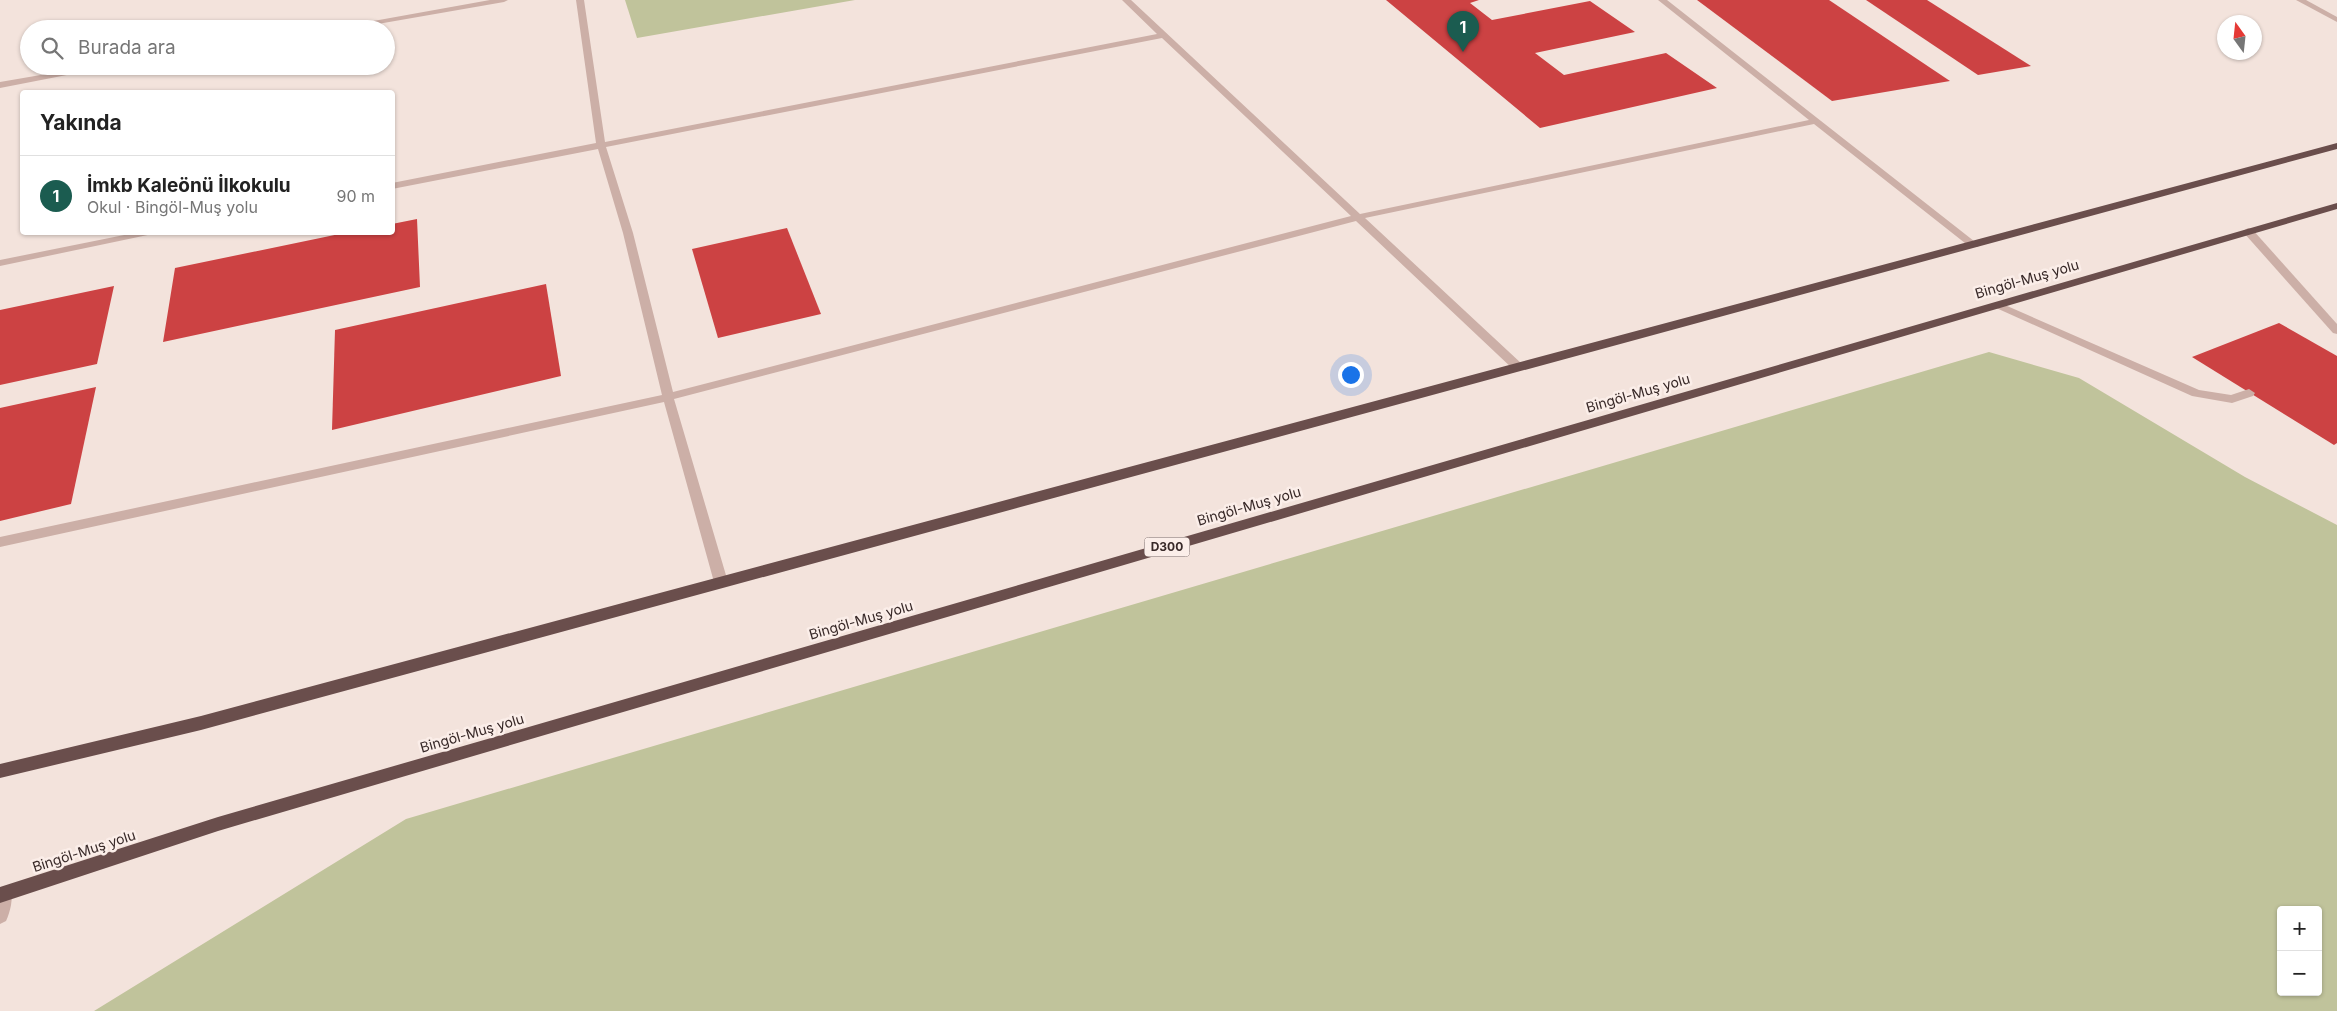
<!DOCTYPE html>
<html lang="tr">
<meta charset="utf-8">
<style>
:root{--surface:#fff;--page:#f2f2f2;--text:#222;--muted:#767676;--line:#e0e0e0;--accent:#1b5c50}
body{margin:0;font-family:Inter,sans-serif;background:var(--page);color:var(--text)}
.controls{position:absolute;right:15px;bottom:15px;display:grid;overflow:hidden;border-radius:5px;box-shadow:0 1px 4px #0004}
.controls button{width:45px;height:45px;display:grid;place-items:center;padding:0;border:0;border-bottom:1px solid var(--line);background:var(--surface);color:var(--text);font:25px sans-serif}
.compass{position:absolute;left:2217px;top:15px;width:45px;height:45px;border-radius:50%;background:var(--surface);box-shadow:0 1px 4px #0004;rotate:345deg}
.you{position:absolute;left:1350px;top:374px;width:18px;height:18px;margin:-12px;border:4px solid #fff;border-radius:50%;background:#1a73e8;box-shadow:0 0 0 8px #1a73e833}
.badge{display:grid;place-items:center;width:32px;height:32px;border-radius:50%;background:var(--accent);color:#fff;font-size:16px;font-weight:700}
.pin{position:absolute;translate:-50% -41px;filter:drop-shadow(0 1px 2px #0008)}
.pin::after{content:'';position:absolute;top:26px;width:18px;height:15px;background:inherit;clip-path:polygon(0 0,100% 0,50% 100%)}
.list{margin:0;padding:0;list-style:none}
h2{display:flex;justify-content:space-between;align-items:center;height:65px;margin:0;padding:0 20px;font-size:21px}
h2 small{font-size:16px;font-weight:400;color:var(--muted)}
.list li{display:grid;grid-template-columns:32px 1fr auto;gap:15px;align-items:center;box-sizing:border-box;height:80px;padding:0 20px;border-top:1px solid var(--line)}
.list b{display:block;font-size:19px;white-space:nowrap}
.list p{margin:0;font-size:16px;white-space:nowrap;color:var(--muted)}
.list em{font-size:16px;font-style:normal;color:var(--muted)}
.icon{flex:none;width:28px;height:28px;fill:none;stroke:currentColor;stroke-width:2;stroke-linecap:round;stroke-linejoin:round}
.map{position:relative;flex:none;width:2337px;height:1011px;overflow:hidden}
.search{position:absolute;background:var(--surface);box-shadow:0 1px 4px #0004;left:20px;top:20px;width:375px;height:55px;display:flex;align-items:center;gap:12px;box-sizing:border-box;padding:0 18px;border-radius:28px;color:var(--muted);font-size:19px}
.panel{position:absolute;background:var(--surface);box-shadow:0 1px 4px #0004;left:20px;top:90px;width:375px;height:145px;border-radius:5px}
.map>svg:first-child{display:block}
</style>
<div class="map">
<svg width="2337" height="1011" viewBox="0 0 2337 1011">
<rect width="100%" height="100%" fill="#f3e3dc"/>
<g fill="#c0c39b" fill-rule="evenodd">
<path d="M625,0H855L637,38Z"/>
<path d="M1989,352L2079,378L2245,477L2337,525V1011H94L406,819ZM2281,910H2318V992H2281Z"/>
</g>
<g fill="#cc4243">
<path d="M1386,0H1479L1470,3L1492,20L1590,1L1635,32L1535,53L1564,75L1666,53L1717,88L1540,128Z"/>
<path d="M1697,0H1829L1950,81L1832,101Z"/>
<path d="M1866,0H1927L2031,66L1978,75Z"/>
<path d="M417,219L420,287L163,342L175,268L349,232H392V224Z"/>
<path d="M787,228L821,314L718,338L692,249Z"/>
<path d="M546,284L561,376L332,430L335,330Z"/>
<path d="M114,286L97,364L0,385V310Z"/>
<path d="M2279,323L2337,356V443L2334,445L2192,357Z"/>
<path d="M96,387L71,504L0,521V408Z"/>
</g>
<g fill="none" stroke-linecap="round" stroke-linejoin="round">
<g fill="#ccafa7" fill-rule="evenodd">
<path d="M2248,228L2252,229L2337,324V334L2333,333L2244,233L2243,231Z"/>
<path d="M1998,302L2199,390L2231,395L2249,389L2255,393L2253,396L2232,403L2192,396L1994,307L1993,305Z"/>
</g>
<g fill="#ccafa7" fill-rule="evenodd">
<path d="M490,0H508L504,2L349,29H329Z"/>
<path d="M576,0H584L605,142L1157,34L1122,0H1131L1360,214L1809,120L1658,0H1667L1979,245L1978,247H1970L1814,124L1365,218L1522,364L1524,367L1522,370H1514L1356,221L674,399L728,582L726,585H716L714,582L664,402L0,547V537L662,395L623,233L598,149L392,189V183L596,143ZM1162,38L1351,216L673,392L633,233L606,147Z"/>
<path d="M2296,0H2306L2337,17V22Z"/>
<path d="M93,66H113L0,88V82Z"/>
<path d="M139,232H162L0,266V260Z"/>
<path d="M4,887L10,889C14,898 10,912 6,921L0,924V888Z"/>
</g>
<g fill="#6a4e4c" fill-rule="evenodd">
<path d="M2337,143V149L201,730L0,778V764L201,716Z"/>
<path d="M2337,203V209L218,831L0,903V887L218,817Z"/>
</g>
</g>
<g text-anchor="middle" stroke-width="5" stroke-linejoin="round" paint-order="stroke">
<rect fill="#fbeee9" stroke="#726462" stroke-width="1" x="1144.5" y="537.5" width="45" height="19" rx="4"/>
<g font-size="12" font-weight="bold" fill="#382928">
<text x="1167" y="551">D300</text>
</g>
<g font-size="14" fill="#382928" stroke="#fbeee9">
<text transform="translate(2027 279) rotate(-16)" y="5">Bingöl-Muş yolu</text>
<text transform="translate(1638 393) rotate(-16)" y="5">Bingöl-Muş yolu</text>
<text transform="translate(1249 506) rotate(-16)" y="5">Bingöl-Muş yolu</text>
<text transform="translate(861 620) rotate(-16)" y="5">Bingöl-Muş yolu</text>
<text transform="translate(472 733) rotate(-16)" y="5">Bingöl-Muş yolu</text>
<text transform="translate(84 851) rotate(-18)" y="5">Bingöl-Muş yolu</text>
</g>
</g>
</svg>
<div class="controls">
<button>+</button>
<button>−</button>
</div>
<svg class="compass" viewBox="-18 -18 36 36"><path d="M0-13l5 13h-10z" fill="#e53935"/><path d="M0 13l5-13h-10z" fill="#767676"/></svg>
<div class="you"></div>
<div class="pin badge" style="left:1463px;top:52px">1</div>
<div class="search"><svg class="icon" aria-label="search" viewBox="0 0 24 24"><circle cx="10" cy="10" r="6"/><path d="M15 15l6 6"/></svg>Burada ara</div>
<section class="panel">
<h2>Yakında<small></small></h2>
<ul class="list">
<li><span class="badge">1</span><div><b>İmkb Kaleönü İlkokulu</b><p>Okul · Bingöl-Muş yolu</p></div><em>90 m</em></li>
</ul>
</section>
</div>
